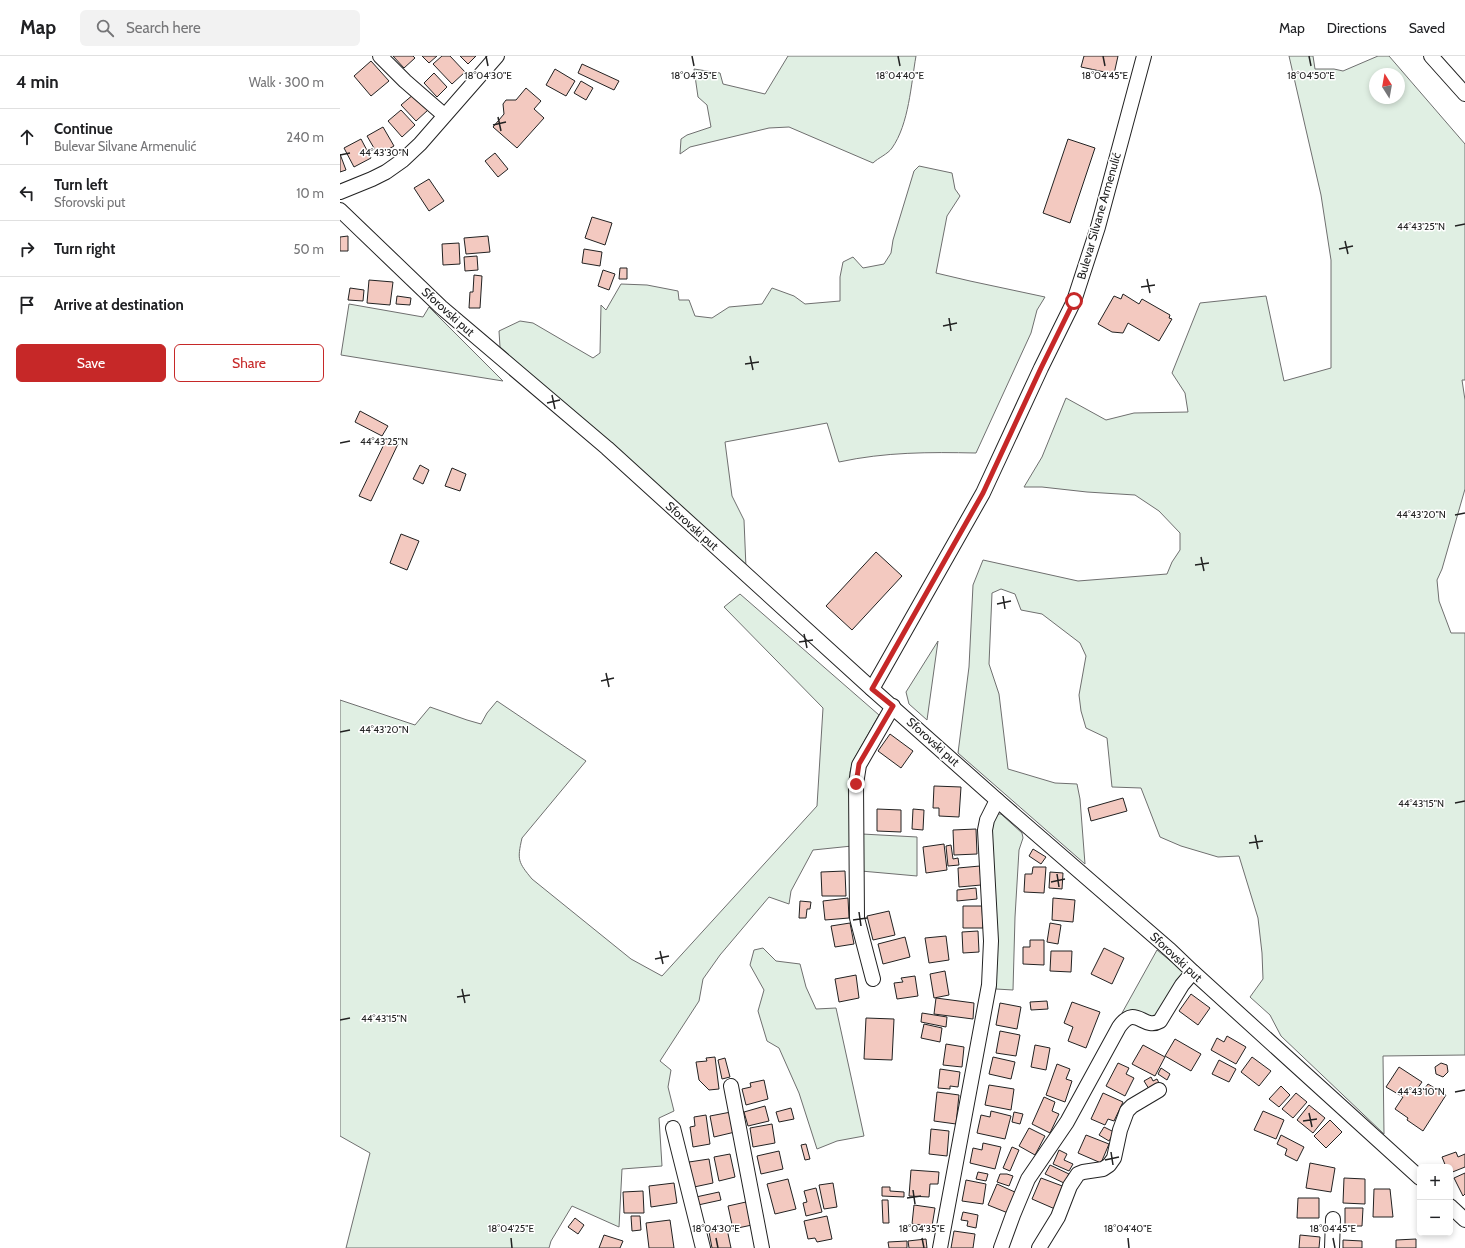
<!DOCTYPE html>
<meta charset="utf-8">
<style>
:root{--surface:#fff;--page:#f2f2f2;--text:#202124;--muted:#757577;--line:#e0e0e0;--accent:#c62828}
body{margin:0;font-family:Cabin,sans-serif;background:var(--page);color:var(--text)}
.controls{position:absolute;right:12px;bottom:12px;display:grid;overflow:hidden;border-radius:6px;box-shadow:0 2px 6px #0003}
.controls button{width:36px;height:36px;display:grid;place-items:center;padding:0;border:0;border-bottom:1px solid var(--line);background:var(--surface);color:var(--text);font:20px sans-serif}
.compass{position:absolute;left:1029px;top:12px;width:36px;height:36px;border-radius:50%;background:var(--surface);box-shadow:0 2px 6px #0003;rotate:349deg}
.stop{position:absolute;width:12px;height:12px;margin:-9px;border:3px solid #c62828;border-radius:50%;background:#fff}
.stop.end{background:#c62828;border-color:#fff;box-shadow:0 1px 4px #0008}
.list{margin:0;padding:0;list-style:none}
h2{display:flex;justify-content:space-between;align-items:center;height:52px;margin:0;padding:0 16px;font-size:17px}
h2 small{font-size:13px;font-weight:400;color:var(--muted)}
.list li{display:grid;grid-template-columns:26px 1fr auto;gap:12px;align-items:center;box-sizing:border-box;height:56px;padding:0 16px;border-top:1px solid var(--line)}
.list b{display:block;font-size:15px;white-space:nowrap}
.list p{margin:0;font-size:13px;white-space:nowrap;color:var(--muted)}
.list em{font-size:13px;font-style:normal;color:var(--muted)}
.actions{display:flex;gap:8px;padding:12px 16px}
.actions a{flex:1;padding:9px 0;border:1px solid var(--accent);border-radius:6px;text-align:center;font-size:14px;color:var(--accent)}
.actions .main{background:var(--accent);color:#fff}
.icon{flex:none;width:22px;height:22px;fill:none;stroke:currentColor;stroke-width:2;stroke-linecap:round;stroke-linejoin:round}
.map{position:relative;flex:none;width:1125px;height:1192px;overflow:hidden}
header{display:flex;align-items:center;gap:24px;box-sizing:border-box;height:56px;padding:0 20px;background:var(--surface);border-bottom:1px solid var(--line)}
header strong{font-size:19px}
nav{display:flex;gap:22px;margin-inline-start:auto;font-size:14px}
.search{width:280px;height:36px;background:var(--page);display:flex;align-items:center;gap:10px;box-sizing:border-box;padding:0 14px;border-radius:6px;color:var(--muted);font-size:15px}
main{display:flex}
aside{flex:1;background:var(--surface)}
.map>svg:first-child{display:block}
</style>
<header>
<strong>Map</strong>
<div class="search"><svg class="icon" aria-label="search" viewBox="0 0 24 24"><circle cx="10" cy="10" r="6"/><path d="M15 15l6 6"/></svg>Search here</div>
<nav><a>Map</a><a>Directions</a><a>Saved</a></nav>
</header>
<main>
<aside>
<h2>4 min<small>Walk · 300 m</small></h2>
<ul class="list">
<li><svg class="icon" aria-label="ahead" viewBox="0 0 24 24"><path d="M12 20V5M6 11l6-6 6 6"/></svg><div><b>Continue</b><p>Bulevar Silvane Armenulić</p></div><em>240 m</em></li>
<li><svg class="icon" aria-label="left" viewBox="0 0 24 24"><path d="M17 20v-9H6M10 6l-5 5 5 5"/></svg><div><b>Turn left</b><p>Sforovski put</p></div><em>10 m</em></li>
<li><svg class="icon" aria-label="right" viewBox="0 0 24 24"><path d="M7 20v-9h11M14 6l5 5-5 5"/></svg><div><b>Turn right</b></div><em>50 m</em></li>
<li><svg class="icon" aria-label="arrive" viewBox="0 0 24 24"><path d="M6 21V4h12l-3 4 3 4H6"/></svg><div><b>Arrive at destination</b></div></li>
</ul>
<div class="actions"><a class="main">Save</a><a>Share</a></div>
</aside>
<div class="map">
<svg width="1125" height="1192" viewBox="0 0 1125 1192">
<rect width="100%" height="100%" fill="#fff"/>
<g fill="#e0efe3" stroke="#6f6f6f" fill-rule="evenodd">
<path d="M448,0H576C571,28 569,68 552,92C548,98 538,102 533,107L449,71L429,72L350,91L340,98L341,83L347,79L371,71L367,49L358,41L354,13L380,17L383,28L425,38Z"/>
<path d="M949,0H973L975,13H994L1003,15L1038,0H1049L1125,88V324H1122L1125,344V433L1102,513L1097,524L1099,545L1111,577H1125V999L1043,1000L1044,1078L941,980L930,959L910,941L923,923L922,897L918,862L899,800L878,801L841,790L820,781L801,732L772,731L767,682L746,672L741,655L739,639L746,600L740,587L702,558L681,554L675,538L661,533L652,537L649,608L659,638L668,713L715,727L737,728L740,743L745,808L618,697L629,611L633,529L643,504L738,525L827,518L832,506L840,494V477L819,455L795,439L747,436L702,431H684L702,401L726,342L766,364L794,357L848,356L845,337L832,317L860,247L926,240L944,325L991,312V204L981,139ZM1035,18H1059V42H1035Z"/>
<path d="M579,110L612,117L615,133L620,140L607,160L596,217L630,225L705,241L697,254L691,277L636,397C589,396 545,396 499,406L487,367L385,386L392,440L404,464L406,512L160,291L159,275L180,265L193,267L253,302L260,297L261,249L266,254L281,228L307,229L338,235L339,244H349L355,260L372,262L389,251L422,248L432,232L454,240L465,248L500,245V221L503,206L513,201L523,212L544,208L551,197L553,184L574,115Z"/>
<path d="M9,248L83,261L89,251L163,325L1,299Z"/>
<path d="M400,538L539,659L513,705L510,716L512,790L473,794L451,835L449,848L429,841L380,899L363,923L359,945L320,1005L331,1014L328,1031L334,1055L319,1062L322,1110L282,1113L279,1171L232,1150L211,1185L209,1192H6L30,1097L0,1080V644L75,669L90,651L127,664L141,668L147,657L157,645L246,705L182,782C177,804 178,806 192,823L291,903L322,920L477,750L483,652L384,551Z"/>
<path d="M598,585L587,664L569,648L566,636Z"/>
<path d="M658,758H661L682,777L683,782L679,794L675,861L673,934L656,933L650,768L653,763Z"/>
<path d="M522,778L577,781V820L521,815Z"/>
<path d="M423,892L436,905L460,908L466,931L476,953L496,952L524,1080L497,1085L477,1093L459,1037L439,992L427,985L418,955L424,934L410,909L414,894Z"/>
<path d="M817,894L844,916L814,962L789,955L782,957Z"/>
</g>
<g fill="#f3c9c0" stroke="#222">
<path d="M53,0H73L75,2L64,12Z"/>
<path d="M82,0H97L89,7Z"/>
<path d="M102,0H110L125,16L112,28L93,8Z"/>
<path d="M120,0H136L128,8Z"/>
<path d="M744,0H778L774,18L741,11Z"/>
<path d="M31,5L49,25L31,40L14,20Z"/>
<path d="M242,8L279,25L274,34L238,17Z"/>
<path d="M215,13L235,25L226,40L206,29Z"/>
<path d="M94,17L107,31L97,41L84,27Z"/>
<path d="M241,25L253,32L246,44L234,37Z"/>
<path d="M186,32L201,45L194,53L204,62L177,92L153,71L164,58L163,48L166,44H176Z"/>
<path d="M74,38L88,54L76,65L61,49Z"/>
<path d="M61,54L75,69L62,81L48,65Z"/>
<path d="M43,71L54,90L38,99L27,80Z"/>
<path d="M21,83L31,102L14,111L4,92Z"/>
<path d="M728,83L755,92L730,167L703,157Z"/>
<path d="M155,97L168,113L158,121L145,105Z"/>
<path d="M0,98L6,114L0,116Z"/>
<path d="M89,123L104,145L89,155L74,132Z"/>
<path d="M252,161L272,167L265,189L245,182Z"/>
<path d="M8,180V195H0V181Z"/>
<path d="M148,180L150,196L126,198L124,182Z"/>
<path d="M119,187L120,208L103,209L102,188Z"/>
<path d="M244,193L262,196L260,210L242,207Z"/>
<path d="M137,200L138,214L125,215L124,201Z"/>
<path d="M280,212H287V223H279Z"/>
<path d="M263,214L275,218L269,234L258,230Z"/>
<path d="M134,219L142,220L140,252H129L130,236H133Z"/>
<path d="M29,224L53,226L50,249L27,247Z"/>
<path d="M10,232L24,234L23,245L8,244Z"/>
<path d="M783,238L799,248L802,243L830,259L829,262L832,263L819,285L788,267L783,277L772,276L758,268L774,240L781,243Z"/>
<path d="M57,240L71,242L70,249L56,248Z"/>
<path d="M20,355L48,370L42,380L15,366Z"/>
<path d="M47,382L58,388L31,445L19,440Z"/>
<path d="M80,409L89,414L83,428L73,423Z"/>
<path d="M112,412L126,418L120,435L105,430Z"/>
<path d="M61,478L79,485L67,514L50,507Z"/>
<path d="M536,496L562,520L512,574L486,550Z"/>
<path d="M550,678L573,695L561,712L538,695Z"/>
<path d="M594,730L621,731L619,761L599,760V752H593Z"/>
<path d="M783,742L787,755L751,765L748,752Z"/>
<path d="M537,753L561,754V776L537,775Z"/>
<path d="M573,753L584,754L583,774L572,773Z"/>
<path d="M636,773L637,798L614,799L613,774Z"/>
<path d="M604,788L607,814L586,817L583,791Z"/>
<path d="M611,789L613,803L618,802L619,809L608,810L606,790Z"/>
<path d="M693,793L706,801L701,808L689,800Z"/>
<path d="M640,810L641,829L619,831L618,812Z"/>
<path d="M693,811H706L704,837L684,836L685,818H692Z"/>
<path d="M505,815L506,840H482L481,816Z"/>
<path d="M710,816L723,817L722,833L709,832Z"/>
<path d="M636,832L637,843L617,845V834Z"/>
<path d="M508,842L509,862L485,864L483,845Z"/>
<path d="M713,842L735,844L733,866L712,864Z"/>
<path d="M460,845L471,846L470,853H467L466,862H459Z"/>
<path d="M623,850H642L643,872H623Z"/>
<path d="M549,855L555,879L533,884L527,860Z"/>
<path d="M510,867L514,888L495,891L491,870Z"/>
<path d="M710,867L721,869L718,888L707,886Z"/>
<path d="M638,875L639,896L623,897L622,876Z"/>
<path d="M606,880L609,904L589,907L585,882Z"/>
<path d="M565,881L570,901L543,908L538,888Z"/>
<path d="M690,884H704V909L683,908V891H690Z"/>
<path d="M764,892L784,902L772,928L751,918Z"/>
<path d="M711,895H732L731,916L710,915Z"/>
<path d="M605,915L609,939L594,942L590,918Z"/>
<path d="M516,919L519,942L499,946L495,923Z"/>
<path d="M575,920L578,940L557,943L554,927L563,926L561,922Z"/>
<path d="M851,938L870,952L858,969L839,955Z"/>
<path d="M596,942L634,947L633,963L594,958Z"/>
<path d="M707,945L708,953L691,954L690,946Z"/>
<path d="M732,946L760,956L746,992L728,985L733,971L724,967Z"/>
<path d="M660,947L681,951L677,973L656,969Z"/>
<path d="M582,957L607,961L606,971L581,966Z"/>
<path d="M526,962L554,963L552,1004L524,1003Z"/>
<path d="M584,968L602,972L600,986L581,982Z"/>
<path d="M660,975L680,979L676,1000L656,997Z"/>
<path d="M887,980L906,991L896,1008L871,994L877,982L884,986Z"/>
<path d="M835,983L861,998L851,1015L825,1000Z"/>
<path d="M606,988L624,991L622,1011L603,1009Z"/>
<path d="M695,989L710,992L706,1014L691,1011Z"/>
<path d="M803,989L825,1001L815,1020L792,1008Z"/>
<path d="M375,1001L379,1033L369,1034L359,1024L356,1006L367,1005L366,1002Z"/>
<path d="M653,1001L675,1006L671,1023L649,1018Z"/>
<path d="M912,1001L931,1015L919,1030L901,1016Z"/>
<path d="M385,1002L390,1021L382,1023L378,1004Z"/>
<path d="M879,1004L896,1013L889,1026L872,1018Z"/>
<path d="M778,1007L789,1012L786,1018L794,1022L785,1040L766,1030Z"/>
<path d="M1101,1007L1107,1009L1108,1016L1103,1021L1096,1018L1095,1011Z"/>
<path d="M717,1008L730,1013L726,1023L732,1025L725,1046L706,1039Z"/>
<path d="M1059,1011L1082,1026L1075,1036L1080,1039L1088,1028L1106,1039L1083,1075L1067,1064L1068,1062L1055,1053L1063,1041L1046,1031Z"/>
<path d="M821,1012L830,1018L827,1024L818,1018Z"/>
<path d="M600,1013L620,1016L618,1031L610,1030V1033L598,1032Z"/>
<path d="M811,1021L813,1025L817,1023L819,1027L809,1033L804,1025Z"/>
<path d="M424,1024L428,1043L406,1049L402,1033L411,1031L410,1027Z"/>
<path d="M649,1029L674,1033L671,1054L645,1049Z"/>
<path d="M941,1030L950,1039L939,1051L929,1043Z"/>
<path d="M597,1036L619,1039L616,1068L594,1065Z"/>
<path d="M763,1037L783,1046L774,1065L768,1063L765,1069L751,1063Z"/>
<path d="M956,1037L967,1046L953,1062L942,1053Z"/>
<path d="M704,1041L715,1046L712,1055L719,1058L710,1077L692,1068Z"/>
<path d="M969,1049L985,1062L973,1077L957,1064Z"/>
<path d="M425,1050L429,1065L408,1070L404,1056Z"/>
<path d="M451,1052L454,1063L439,1066L436,1056Z"/>
<path d="M651,1055L671,1060L665,1083L637,1077L641,1059L650,1061Z"/>
<path d="M923,1055L944,1064L936,1083L914,1074Z"/>
<path d="M391,1056L395,1076L374,1081L370,1060Z"/>
<path d="M674,1056L683,1058L680,1068L672,1066Z"/>
<path d="M366,1059L370,1088L353,1091L350,1071L355,1070L354,1061Z"/>
<path d="M990,1064L1002,1076L986,1092L974,1080Z"/>
<path d="M432,1068L435,1087L413,1091L410,1072Z"/>
<path d="M764,1071L774,1076L769,1085L759,1079Z"/>
<path d="M689,1072L705,1080L695,1099L679,1090Z"/>
<path d="M591,1073L609,1075L607,1100L589,1098Z"/>
<path d="M746,1079L769,1088L761,1107L738,1097Z"/>
<path d="M941,1079L964,1091L957,1105L945,1099L947,1093L937,1088Z"/>
<path d="M643,1087L661,1091L655,1113L630,1107L633,1092L642,1094Z"/>
<path d="M466,1088L470,1103L465,1104L461,1089Z"/>
<path d="M672,1091L679,1094L670,1115L663,1112Z"/>
<path d="M719,1094L727,1098L724,1104L733,1108L729,1115L713,1108Z"/>
<path d="M439,1095L443,1113L421,1118L417,1100Z"/>
<path d="M1116,1096L1118,1101L1125,1098V1111L1110,1117V1111H1106L1102,1101Z"/>
<path d="M390,1098L395,1121L379,1125L374,1101Z"/>
<path d="M369,1103L373,1127L354,1131L349,1106Z"/>
<path d="M970,1107L995,1112L991,1136L966,1132Z"/>
<path d="M710,1109L729,1118L724,1127L705,1118Z"/>
<path d="M571,1114L599,1116L598,1128H590L589,1141L569,1140Z"/>
<path d="M638,1116L648,1118L646,1125L636,1123Z"/>
<path d="M1125,1117V1138L1123,1140L1114,1122Z"/>
<path d="M660,1118H667L673,1120L669,1130L657,1126Z"/>
<path d="M701,1122L725,1131L715,1153L692,1143Z"/>
<path d="M1004,1122L1025,1123V1148L1003,1147Z"/>
<path d="M448,1123L456,1153L435,1158L427,1128Z"/>
<path d="M626,1124L646,1128L643,1148L622,1145Z"/>
<path d="M334,1127L337,1147L311,1151L309,1130Z"/>
<path d="M493,1127L497,1151L484,1153L479,1129Z"/>
<path d="M657,1128L677,1137L668,1157L648,1149Z"/>
<path d="M542,1131H550V1135L564,1136V1141L542,1140Z"/>
<path d="M476,1132L482,1156L466,1160L463,1147L467,1146L464,1135Z"/>
<path d="M1034,1133H1050L1053,1161H1033Z"/>
<path d="M303,1135L304,1157H284L283,1136Z"/>
<path d="M379,1136L381,1144L358,1149L356,1141Z"/>
<path d="M958,1142H979V1162H957Z"/>
<path d="M542,1144H548L549,1167H543Z"/>
<path d="M406,1146L412,1169L393,1173L388,1150Z"/>
<path d="M574,1149L595,1152L592,1170L572,1168Z"/>
<path d="M1005,1152H1023L1022,1170H1005Z"/>
<path d="M623,1156L638,1159L636,1172L627,1170L628,1165L621,1164Z"/>
<path d="M291,1160H300L301,1174L292,1175Z"/>
<path d="M487,1160L492,1183L477,1186L475,1182L468,1183L464,1165Z"/>
<path d="M235,1162L244,1169L238,1178L228,1171Z"/>
<path d="M330,1164L334,1192H309L306,1167Z"/>
<path d="M387,1173L391,1192H372L369,1176Z"/>
<path d="M614,1175L635,1178L633,1192H611Z"/>
<path d="M264,1179L283,1185L280,1192H259Z"/>
<path d="M960,1179L980,1181L979,1192H959Z"/>
<path d="M586,1183L587,1192H569L568,1185Z"/>
<path d="M1076,1183V1192H1056V1184Z"/>
<path d="M1003,1184L1022,1185V1192H1003Z"/>
<path d="M567,1185V1192H549L548,1186Z"/>
</g>
<g fill="none" stroke-linecap="round" stroke-linejoin="round">
<defs>
<g id="minor">
<path d="M40,0L65,25L104,59"/>
<path d="M1091,0L1125,38"/>
<path d="M0,136L32,123L46,116L63,104L80,88L157,0"/>
<path d="M0,154L101,251L267,392L532,633L657,744L830,894L853,916L1080,1122"/>
<path d="M532,633L643,437L701,312L734,245L758,171L804,0"/>
<path d="M533,923L517,862L516,728L519,709L553,650"/>
<path d="M391,1030L422,1192"/>
<path d="M333,1072L363,1192"/>
<path d="M1110,1150L1125,1164"/>
<path d="M600,1192L649,929L651,885L645,774L647,764L657,744"/>
<path d="M661,1192L673,1159L688,1123L727,1066L779,971C796,947 803,975 820,965L842,929L853,916"/>
<path d="M699,1192L718,1161L730,1130L738,1118L743,1116L763,1113L769,1109L774,1102L780,1074L787,1055L792,1050L819,1034"/>
<path d="M992,1192L993,1163"/>
</g>
</defs>
<use href="#minor" stroke="#222" stroke-width="16"/>
<use href="#minor" stroke="#fff" stroke-width="14"/>
</g>
<g fill="none" stroke-linecap="round" stroke-linejoin="round">
<path stroke="#c62828" stroke-width="5" d="M516,728L519,708L553,650L532,633L643,437L701,312L734,245"/>
</g>
<path fill="none" stroke="#222" stroke-width="1.5" d="M146,0L148,10M352,0L354,10M558,0L560,10M763,0L765,10M969,0L971,10M158,61L161,75M153,69L166,66M0,99L10,97M1115,170L1125,168M1005,185L1008,198M999,193L1013,190M807,223L810,237M801,231L815,229M609,262L611,275M603,270L617,267M410,300L413,314M405,308L419,306M212,339L215,353M207,347L220,344M0,387L10,385M1115,459L1125,457M861,501L864,515M855,509L869,507M663,540L665,553M657,548L671,545M464,578L467,592M459,586L473,584M266,617L269,631M261,625L274,622M0,676L10,674M1115,747L1125,745M915,779L918,793M909,787L923,785M717,818L719,831M711,826L725,823M519,856L521,870M513,864L527,862M320,895L323,908M315,903L329,900M122,933L125,947M117,941L130,939M0,964L10,962M1115,1036L1125,1034M969,1057L972,1071M963,1065L977,1063M771,1096L773,1109M765,1104L779,1101M573,1134L575,1148M567,1142L581,1140M171,1182L172,1192M376,1182L378,1192M582,1182L584,1192M788,1182L789,1192M993,1182L995,1192"/>
<g text-anchor="middle" stroke-width="3" stroke-linejoin="round" paint-order="stroke">
<g font-size="12" fill="#222" stroke="#fff">
<text transform="translate(759 160) rotate(-74)" y="4">Bulevar Silvane Armenulić</text>
<text transform="translate(108 256) rotate(42)" y="4">Sforovski put</text>
<text transform="translate(352 470) rotate(42)" y="4">Sforovski put</text>
<text transform="translate(593 686) rotate(42)" y="4">Sforovski put</text>
<text transform="translate(836 901) rotate(43)" y="4">Sforovski put</text>
</g>
</g>
<g font-size="10" text-anchor="middle" fill="#222" stroke="#fff" stroke-width="3" stroke-linejoin="round" paint-order="stroke">
<text x="148" y="23">18°04'30"E</text>
<text x="354" y="23">18°04'35"E</text>
<text x="560" y="23">18°04'40"E</text>
<text x="765" y="23">18°04'45"E</text>
<text x="971" y="23">18°04'50"E</text>
<text x="44" y="100">44°43'30"N</text>
<text x="1081" y="174">44°43'25"N</text>
<text x="44" y="389">44°43'25"N</text>
<text x="1081" y="462">44°43'20"N</text>
<text x="44" y="677">44°43'20"N</text>
<text x="1081" y="751">44°43'15"N</text>
<text x="44" y="966">44°43'15"N</text>
<text x="1081" y="1039">44°43'10"N</text>
<text x="171" y="1176">18°04'25"E</text>
<text x="376" y="1176">18°04'30"E</text>
<text x="582" y="1176">18°04'35"E</text>
<text x="788" y="1176">18°04'40"E</text>
<text x="993" y="1176">18°04'45"E</text>
</g>
</svg>
<div class="controls">
<button>+</button>
<button>−</button>
</div>
<svg class="compass" viewBox="-18 -18 36 36"><path d="M0-13l5 13h-10z" fill="#e53935"/><path d="M0 13l5-13h-10z" fill="#757577"/></svg>
<div class="stop" style="left:734px;top:245px"></div>
<div class="stop end" style="left:516px;top:728px"></div>
</div>
</main>
